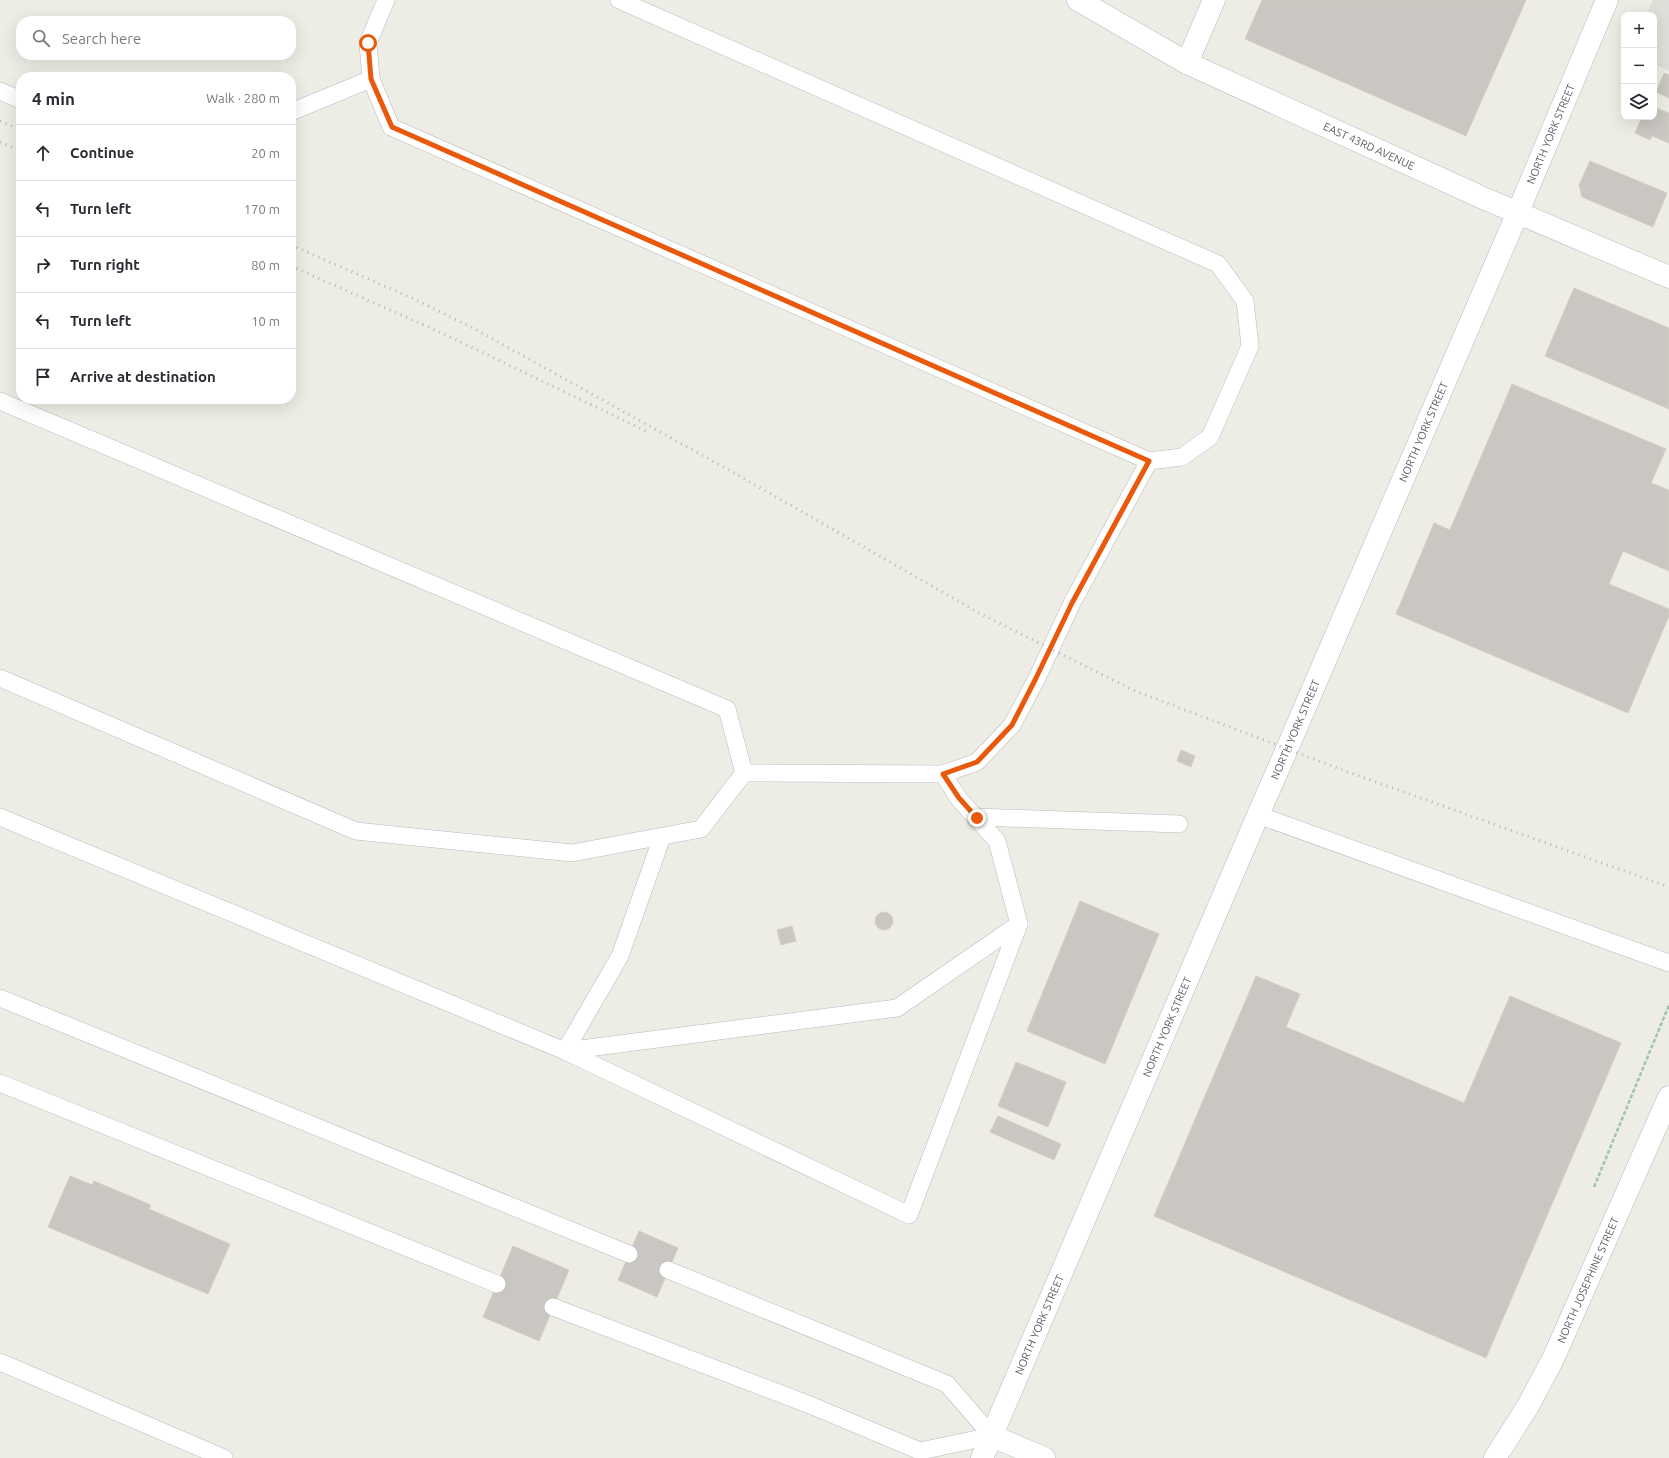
<!DOCTYPE html>
<meta charset="utf-8">
<style>
:root{--surface:#fff;--page:#f2f2f3;--text:#2b2b33;--muted:#7c7c81;--line:#e1e1e2}
body{margin:0;font-family:Ubuntu,sans-serif;background:var(--page);color:var(--text)}
.controls{position:absolute;right:12px;top:12px;display:grid;overflow:hidden;border-radius:8px;box-shadow:0 4px 16px #0002}
.controls button{width:36px;height:36px;display:grid;place-items:center;padding:0;border:0;border-bottom:1px solid var(--line);background:var(--surface);color:var(--text);font:20px sans-serif}
.stop{position:absolute;width:12px;height:12px;margin:-9px;border:3px solid #ea580c;border-radius:50%;background:#fff}
.stop.end{background:#ea580c;border-color:#fff;box-shadow:0 1px 4px #0008}
.list{margin:0;padding:0;list-style:none}
h2{display:flex;justify-content:space-between;align-items:center;height:52px;margin:0;padding:0 16px;font-size:17px}
h2 small{font-size:13px;font-weight:400;color:var(--muted)}
.list li{display:grid;grid-template-columns:26px 1fr auto;gap:12px;align-items:center;box-sizing:border-box;height:56px;padding:0 16px;border-top:1px solid var(--line)}
.list b{display:block;font-size:15px;white-space:nowrap}
.list em{font-size:13px;font-style:normal;color:var(--muted)}
.icon{flex:none;width:22px;height:22px;fill:none;stroke:currentColor;stroke-width:2;stroke-linecap:round;stroke-linejoin:round}
.map{position:relative;flex:none;width:1669px;height:1458px;overflow:hidden}
.search{position:absolute;background:var(--surface);box-shadow:0 4px 16px #0002;left:16px;top:16px;width:280px;height:44px;display:flex;align-items:center;gap:10px;box-sizing:border-box;padding:0 14px;border-radius:16px;color:var(--muted);font-size:15px}
.panel{position:absolute;background:var(--surface);box-shadow:0 4px 16px #0002;left:16px;top:72px;width:280px;height:332px;border-radius:16px}
.map>svg:first-child{display:block}
</style>
<div class="map">
<svg width="1669" height="1458" viewBox="0 0 1669 1458">
<rect width="100%" height="100%" fill="#eeede5"/>
<path fill="#e0ded9" d="M1653,0H1669V71L1654,64V15H1646Z"/>
<g fill="#cac7c2" stroke="#d3cfc3">
<path d="M1262,0H1526L1466,136L1245,39Z"/>
<path d="M1664,73L1669,75V98L1656,92Z"/>
<path d="M1654,107L1669,113V143L1652,136L1650,140L1635,133L1642,117H1654Z"/>
<path d="M1590,161L1667,193L1653,227L1582,197L1579,185Z"/>
<path d="M1574,288L1669,328V409L1545,356Z"/>
<path d="M1512,384L1666,449L1651,483L1669,490V571L1623,551L1609,584L1669,609V616L1628,713L1396,614L1434,523L1450,530Z"/>
<path d="M1181,750L1195,756L1191,767L1177,761Z"/>
<path d="M1080,901L1159,934L1105,1064L1027,1031Z"/>
<circle cx="884" cy="921" r="9"/>
<path d="M792,926L796,941L781,945L777,930Z"/>
<path d="M1256,976L1300,994L1286,1027L1464,1103L1510,996L1621,1043L1486,1358L1154,1216Z"/>
<path d="M1016,1062L1066,1082L1048,1127L998,1106Z"/>
<path d="M998,1116L1061,1144L1054,1160L990,1132Z"/>
<path d="M70,1176L92,1185L94,1181L151,1205L149,1209L230,1244L208,1294L48,1227Z"/>
<path d="M639,1231L678,1248L657,1297L618,1280Z"/>
<path d="M513,1246L569,1270L539,1341L483,1317Z"/>
</g>
<g fill="none" stroke-linecap="round" stroke-linejoin="round">
<defs>
<g id="lane">
<path d="M386,0L368,43L371,79L391,127L1149,461L1182,457L1210,437L1250,346L1245,301L1218,264L619,0"/>
<path d="M0,91L21,100"/>
<path d="M291,112L371,79"/>
<path d="M0,401L727,709L744,773L701,829L572,853L356,831L0,678"/>
<path d="M744,773L943,774L977,762L1012,725L1037,678L1072,603L1149,461"/>
<path d="M1258,815L1669,963"/>
<path d="M0,817L565,1051L909,1215L1019,924L997,841L959,799L943,774"/>
<path d="M977,817L1179,824"/>
<path d="M0,998L629,1254"/>
<path d="M565,1051L897,1008L1019,924"/>
<path d="M565,1051L620,956L662,837"/>
<path d="M0,1083L497,1284"/>
<path d="M553,1307L810,1405L920,1451L992,1436L947,1384L668,1270"/>
<path d="M0,1362L224,1458"/>
</g>
<g id="street">
<path id="s1" d="M1078,0L1187,63L1483,198L1669,277"/>
<path d="M1187,63L1214,0"/>
<path d="M992,1436L1044,1458"/>
</g>
<g id="secondary">
<path id="s2" d="M982,1458L1258,815L1287,749L1518,212L1607,0"/>
<path id="s3" d="M1495,1458L1528,1406L1553,1359L1669,1097"/>
</g>
</defs>
<use href="#lane" stroke="#b7babe" stroke-width="18"/>
<use href="#street" stroke="#b7babe" stroke-width="23"/>
<use href="#secondary" stroke="#b6b9be" stroke-width="23"/>
<path stroke="#9cc5a9" stroke-width="2.5" stroke-dasharray="4 2" stroke-linecap="butt" d="M1594,1187L1669,1005"/>
<use href="#lane" stroke="#fff" stroke-width="17"/>
<use href="#street" stroke="#fff" stroke-width="22"/>
<use href="#secondary" stroke="#fff" stroke-width="22"/>
<g stroke="#b5b6b6" stroke-width="3" stroke-dasharray="1 5" stroke-linecap="butt">
<path d="M0,121L21,130"/>
<path d="M0,142L21,151"/>
<path d="M291,245L412,298L473,328L736,474L981,614L1133,690L1337,768L1669,887"/>
<path d="M291,266L444,334L646,431"/>
</g>
</g>
<g fill="none" stroke-linecap="round" stroke-linejoin="round">
<path stroke="#ea580c" stroke-width="5" d="M368,43L371,79L392,127L1149,461L1072,603L1036,678L1012,725L977,762L943,774L959,798L977,818"/>
</g>
<g text-anchor="middle" stroke-width="4" stroke-linejoin="round" paint-order="stroke">
<g font-size="11" fill="#5d6065" stroke="#fff">
<text dy="4" stroke="none"><textPath href="#s2" startOffset="1441">NORTH YORK STREET</textPath></text>
<text dy="4" stroke="none"><textPath href="#s1" startOffset="326">EAST 43RD AVENUE</textPath></text>
<text dy="4" stroke="none"><textPath href="#s2" startOffset="1117">NORTH YORK STREET</textPath></text>
<text dy="4" stroke="none"><textPath href="#s2" startOffset="793">NORTH YORK STREET</textPath></text>
<text dy="4" stroke="none"><textPath href="#s2" startOffset="469">NORTH YORK STREET</textPath></text>
<text dy="4" stroke="none"><textPath href="#s3" startOffset="201">NORTH JOSEPHINE STREET</textPath></text>
<text dy="4" stroke="none"><textPath href="#s2" startOffset="145">NORTH YORK STREET</textPath></text>
</g>
</g>
</svg>
<div class="controls">
<button>+</button>
<button>−</button>
<button><svg class="icon" aria-label="layers" viewBox="0 0 24 24"><path d="M12 4l9 5-9 5-9-5zM3 14l9 5 9-5"/></svg></button>
</div>
<div class="stop" style="left:368px;top:43px"></div>
<div class="stop end" style="left:977px;top:818px"></div>
<div class="search"><svg class="icon" aria-label="search" viewBox="0 0 24 24"><circle cx="10" cy="10" r="6"/><path d="M15 15l6 6"/></svg>Search here</div>
<section class="panel">
<h2>4 min<small>Walk · 280 m</small></h2>
<ul class="list">
<li><svg class="icon" aria-label="ahead" viewBox="0 0 24 24"><path d="M12 20V5M6 11l6-6 6 6"/></svg><div><b>Continue</b></div><em>20 m</em></li>
<li><svg class="icon" aria-label="left" viewBox="0 0 24 24"><path d="M17 20v-9H6M10 6l-5 5 5 5"/></svg><div><b>Turn left</b></div><em>170 m</em></li>
<li><svg class="icon" aria-label="right" viewBox="0 0 24 24"><path d="M7 20v-9h11M14 6l5 5-5 5"/></svg><div><b>Turn right</b></div><em>80 m</em></li>
<li><svg class="icon" aria-label="left" viewBox="0 0 24 24"><path d="M17 20v-9H6M10 6l-5 5 5 5"/></svg><div><b>Turn left</b></div><em>10 m</em></li>
<li><svg class="icon" aria-label="arrive" viewBox="0 0 24 24"><path d="M6 21V4h12l-3 4 3 4H6"/></svg><div><b>Arrive at destination</b></div></li>
</ul>
</section>
</div>
